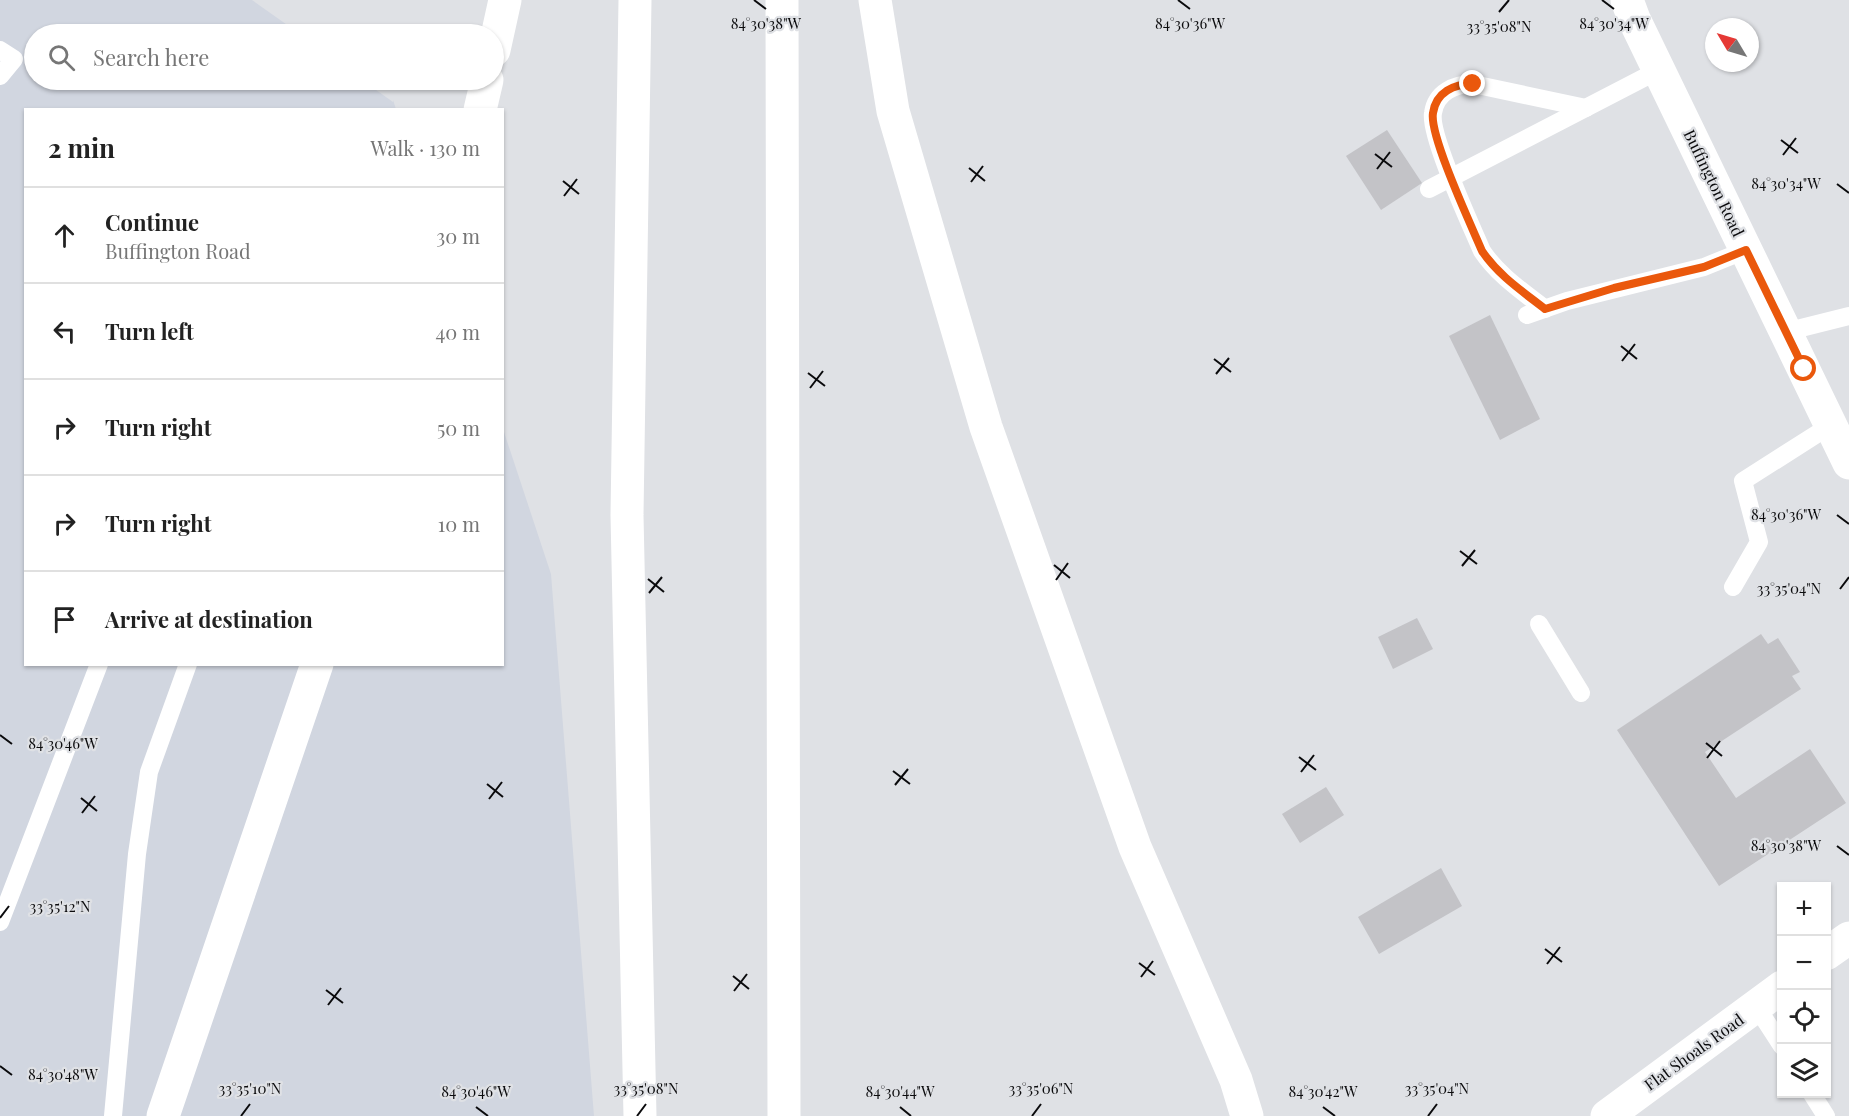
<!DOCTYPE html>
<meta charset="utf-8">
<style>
:root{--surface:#fff;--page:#f6f6f6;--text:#222;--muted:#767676;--line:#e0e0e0}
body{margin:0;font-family:"Playfair Display",serif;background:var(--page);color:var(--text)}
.controls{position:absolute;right:18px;bottom:18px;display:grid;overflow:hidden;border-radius:0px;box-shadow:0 2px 4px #0004}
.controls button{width:54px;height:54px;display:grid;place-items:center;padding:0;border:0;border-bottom:2px solid var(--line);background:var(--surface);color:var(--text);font:30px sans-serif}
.compass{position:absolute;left:1705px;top:18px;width:54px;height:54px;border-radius:50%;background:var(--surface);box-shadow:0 2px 4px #0004;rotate:308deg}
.stop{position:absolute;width:18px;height:18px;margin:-14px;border:4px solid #ea580c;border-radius:50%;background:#fff}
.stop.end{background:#ea580c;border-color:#fff;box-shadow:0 2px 6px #0008}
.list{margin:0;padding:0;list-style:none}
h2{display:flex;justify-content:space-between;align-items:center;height:78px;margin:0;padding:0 24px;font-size:26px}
h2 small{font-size:20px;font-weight:400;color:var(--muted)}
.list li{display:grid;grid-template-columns:39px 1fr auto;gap:18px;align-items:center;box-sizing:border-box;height:96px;padding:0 24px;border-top:2px solid var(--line)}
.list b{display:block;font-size:22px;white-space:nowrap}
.list p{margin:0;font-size:20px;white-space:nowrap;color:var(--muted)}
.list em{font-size:20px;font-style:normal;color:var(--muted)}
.icon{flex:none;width:33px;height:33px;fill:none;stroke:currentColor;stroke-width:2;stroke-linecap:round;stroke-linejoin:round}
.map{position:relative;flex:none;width:1849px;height:1116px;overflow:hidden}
.search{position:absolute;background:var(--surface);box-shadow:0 2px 4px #0004;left:24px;top:24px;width:480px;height:66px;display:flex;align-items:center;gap:15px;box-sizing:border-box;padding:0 21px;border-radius:33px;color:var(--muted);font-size:22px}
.panel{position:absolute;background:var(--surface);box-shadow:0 2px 4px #0004;left:24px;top:108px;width:480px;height:558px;border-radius:0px}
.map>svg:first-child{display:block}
</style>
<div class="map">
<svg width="1849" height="1116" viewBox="0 0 1849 1116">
<rect width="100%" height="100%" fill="#dfe1e5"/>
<path fill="#d1d6e0" d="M0,0H252L300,34H34V80H362L393,102V100L396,109L26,110V664H502L503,429L551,574L594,1116H0Z"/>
<g fill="#c3c3c7">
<path d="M1387,130L1422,183L1381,210L1346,156Z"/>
<path d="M1490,315L1540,419L1500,440L1449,336Z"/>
<path d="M1417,618L1433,649L1393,669L1378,637Z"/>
<path d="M1761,634L1768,644L1778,638L1800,672L1792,676L1801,689L1705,752L1736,798L1810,749L1846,803L1719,886L1617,730Z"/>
<path d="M1326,787L1344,815L1300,843L1282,814Z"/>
<path d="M1441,868L1462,906L1379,954L1358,917Z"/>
</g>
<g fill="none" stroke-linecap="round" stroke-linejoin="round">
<g stroke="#fff" stroke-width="18">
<path d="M0,50L14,59L0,76"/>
<path d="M1429,189L1659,70"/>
<path d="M1545,309C1522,291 1498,275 1482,251C1471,225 1429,135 1433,113C1436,92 1455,84 1473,84L1586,108"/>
<path d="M1527,315L1567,301L1704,267L1746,250"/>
<path d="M1785,332L1849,316"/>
<path d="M1733,587L1759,542L1743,481L1831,425"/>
<path d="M1539,624L1581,693"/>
<path d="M0,922L99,664"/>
<path d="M1756,1006L1782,1046"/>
<path d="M1812,1094L1826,1116"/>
<path d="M113,1116L137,854L149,772L188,664"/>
</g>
<g stroke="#fff" stroke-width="33">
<path d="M1627,0L1634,19L1849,463"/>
<path d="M1826,954L1849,938"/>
<path d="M1607,1116L1782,987"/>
</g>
<g stroke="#fff" stroke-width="33">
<path d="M635,0L627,515L640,1116"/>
<path d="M782,0L784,1116"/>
<path d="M875,0L893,111L986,427L1135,847L1236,1080L1247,1116"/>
<path d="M494,50L505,0"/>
<path d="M480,110L487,80"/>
<path d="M163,1116L317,664"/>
</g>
</g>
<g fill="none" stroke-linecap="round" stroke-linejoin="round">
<path stroke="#ea580c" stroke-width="8" d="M1473,84C1454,84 1436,92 1433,113C1429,135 1471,225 1482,251C1498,275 1522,291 1545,309L1614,288L1704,267L1746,250L1804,369"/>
</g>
<path fill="none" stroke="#0b0b0d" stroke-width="2" d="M754,0L766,9M1178,0L1190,9M1602,0L1614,9M1499,12L1509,0M1781,140L1798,153M1375,154L1392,167M1783,155L1796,138M969,168L985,181M1377,169L1390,152M563,181L579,194M971,182L983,166M1837,184L1849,193M564,196L577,179M1621,346L1637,359M1214,359L1231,372M1622,361L1635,344M808,373L825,386M1216,374L1229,358M810,388L823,371M1837,515L1849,524M1460,551L1477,564M1054,565L1070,578M1462,566L1475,550M648,579L664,592M1056,580L1068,563M1840,589L1849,577M649,593L662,577M0,735L12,744M1706,743L1722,756M1299,757L1316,770M1707,758L1720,741M893,771L910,784M1301,772L1314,755M487,784L503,797M895,785L908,769M81,798L97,811M489,799L502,782M82,813L95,796M1837,846L1849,855M0,918L9,906M1545,949L1562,962M1139,963L1155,975M1547,964L1560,947M733,976L749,989M1141,977L1153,961M326,990L343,1003M734,991L747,974M328,1005L341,988M0,1066L12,1075M476,1107L488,1116M900,1107L911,1116M1323,1107L1335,1116M241,1116L250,1104M637,1116L646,1104M1032,1116L1041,1104M1428,1116L1437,1104"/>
<g text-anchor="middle" stroke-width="4.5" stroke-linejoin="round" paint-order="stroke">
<g font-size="16" fill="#0b0b0d" stroke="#dfe1e5">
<text transform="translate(1714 183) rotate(64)" y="6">Buffington Road</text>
<text transform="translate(1694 1052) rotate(-36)" y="6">Flat Shoals Road</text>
</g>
</g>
<g font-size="15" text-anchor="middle" fill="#0b0b0d" stroke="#dfe1e5" stroke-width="4.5" stroke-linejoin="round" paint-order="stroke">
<text x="766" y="29">84°30'38"W</text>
<text x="1614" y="29">84°30'34"W</text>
<text x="1190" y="29">84°30'36"W</text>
<text x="1499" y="32">33°35'08"N</text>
<text x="1786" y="189">84°30'34"W</text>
<text x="1786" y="520">84°30'36"W</text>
<text x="1789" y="594">33°35'04"N</text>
<text x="63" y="749">84°30'46"W</text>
<text x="1786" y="851">84°30'38"W</text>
<text x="60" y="912">33°35'12"N</text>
<text x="63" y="1080">84°30'48"W</text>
<text x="250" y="1094">33°35'10"N</text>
<text x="646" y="1094">33°35'08"N</text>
<text x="1041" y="1094">33°35'06"N</text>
<text x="1437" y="1094">33°35'04"N</text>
<text x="476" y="1097">84°30'46"W</text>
<text x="900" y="1097">84°30'44"W</text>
<text x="1323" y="1097">84°30'42"W</text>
</g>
</svg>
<div class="controls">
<button>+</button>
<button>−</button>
<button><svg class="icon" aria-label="locate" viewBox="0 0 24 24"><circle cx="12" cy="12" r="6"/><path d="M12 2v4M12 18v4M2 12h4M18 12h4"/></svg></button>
<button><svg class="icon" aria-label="layers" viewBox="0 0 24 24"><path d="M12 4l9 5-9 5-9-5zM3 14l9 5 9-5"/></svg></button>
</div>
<svg class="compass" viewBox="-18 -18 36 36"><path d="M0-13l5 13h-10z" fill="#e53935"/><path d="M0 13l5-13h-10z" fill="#767676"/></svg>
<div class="stop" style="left:1804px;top:369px"></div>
<div class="stop end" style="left:1473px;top:84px"></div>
<div class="search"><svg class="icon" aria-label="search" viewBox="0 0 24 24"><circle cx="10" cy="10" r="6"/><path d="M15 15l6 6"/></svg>Search here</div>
<section class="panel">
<h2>2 min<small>Walk · 130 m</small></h2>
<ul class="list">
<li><svg class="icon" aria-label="ahead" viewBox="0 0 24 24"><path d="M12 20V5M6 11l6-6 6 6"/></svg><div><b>Continue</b><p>Buffington Road</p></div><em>30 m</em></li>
<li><svg class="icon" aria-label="left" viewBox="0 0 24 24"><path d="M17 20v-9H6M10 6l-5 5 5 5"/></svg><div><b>Turn left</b></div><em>40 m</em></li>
<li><svg class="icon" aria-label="right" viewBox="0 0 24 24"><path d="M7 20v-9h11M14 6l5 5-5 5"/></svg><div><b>Turn right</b></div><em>50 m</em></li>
<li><svg class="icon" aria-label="right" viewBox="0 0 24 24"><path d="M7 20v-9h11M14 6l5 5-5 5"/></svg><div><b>Turn right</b></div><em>10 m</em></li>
<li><svg class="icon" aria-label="arrive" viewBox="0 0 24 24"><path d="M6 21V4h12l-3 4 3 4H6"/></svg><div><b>Arrive at destination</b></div></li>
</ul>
</section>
</div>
